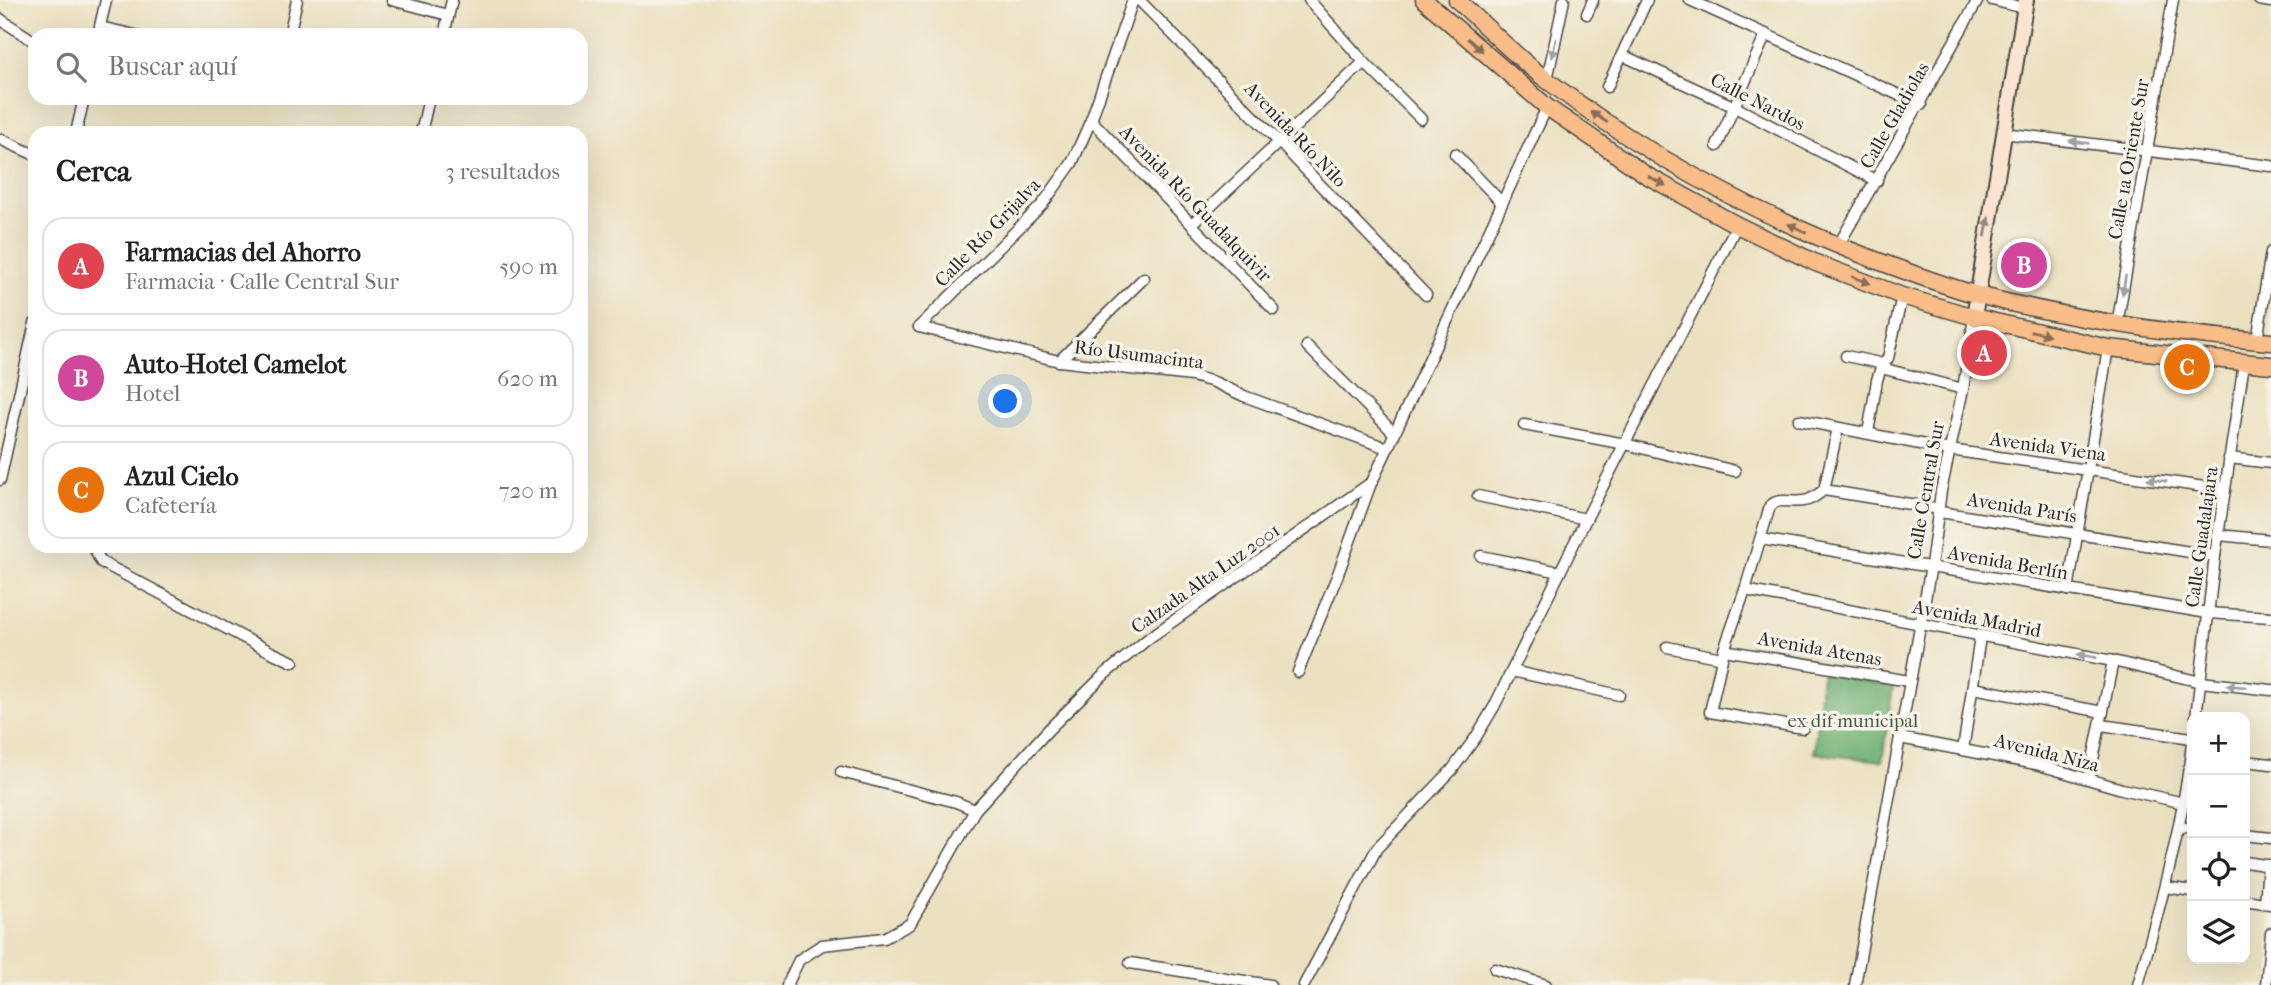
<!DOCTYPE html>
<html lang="es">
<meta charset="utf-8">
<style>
:root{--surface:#fff;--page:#f2f2f2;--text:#222;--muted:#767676;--line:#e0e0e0;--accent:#0b8043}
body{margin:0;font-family:"IM FELL French Canon",serif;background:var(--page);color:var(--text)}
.controls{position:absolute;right:21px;bottom:21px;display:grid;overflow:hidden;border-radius:14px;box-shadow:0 7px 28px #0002}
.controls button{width:63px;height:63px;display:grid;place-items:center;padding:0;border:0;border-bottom:2px solid var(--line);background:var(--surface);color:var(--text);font:35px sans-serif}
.you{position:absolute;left:1006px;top:402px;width:24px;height:24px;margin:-18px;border:5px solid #fff;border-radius:50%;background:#1a73e8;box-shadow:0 0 0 10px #1a73e833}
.badge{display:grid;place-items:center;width:46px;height:46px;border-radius:50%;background:var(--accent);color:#fff;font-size:23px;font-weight:700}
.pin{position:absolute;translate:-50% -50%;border:4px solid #fff;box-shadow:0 2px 7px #0006}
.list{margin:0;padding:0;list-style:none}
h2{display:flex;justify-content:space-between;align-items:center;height:91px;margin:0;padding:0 28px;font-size:30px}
h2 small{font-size:23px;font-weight:400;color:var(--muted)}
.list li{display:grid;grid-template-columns:46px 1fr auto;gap:21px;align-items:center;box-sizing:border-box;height:98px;margin:0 14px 14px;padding:0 14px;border:2px solid var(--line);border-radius:21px}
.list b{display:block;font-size:26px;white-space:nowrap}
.list p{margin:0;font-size:23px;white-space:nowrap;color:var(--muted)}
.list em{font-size:23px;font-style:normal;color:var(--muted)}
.icon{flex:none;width:38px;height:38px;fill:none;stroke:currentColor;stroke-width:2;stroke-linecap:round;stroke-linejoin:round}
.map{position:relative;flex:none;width:2271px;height:985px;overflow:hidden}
.search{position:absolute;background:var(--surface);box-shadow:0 7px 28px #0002;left:28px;top:28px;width:560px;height:77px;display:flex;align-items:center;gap:18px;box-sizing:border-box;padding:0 24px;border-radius:21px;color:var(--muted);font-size:26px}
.panel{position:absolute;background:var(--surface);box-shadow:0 7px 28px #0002;left:28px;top:126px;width:560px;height:427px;border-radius:21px}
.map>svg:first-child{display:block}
</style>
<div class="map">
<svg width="2271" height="985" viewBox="0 0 2271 985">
<rect width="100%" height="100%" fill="#f7f3e8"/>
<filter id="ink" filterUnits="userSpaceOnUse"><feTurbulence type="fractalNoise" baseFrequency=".0143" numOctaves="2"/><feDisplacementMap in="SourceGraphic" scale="14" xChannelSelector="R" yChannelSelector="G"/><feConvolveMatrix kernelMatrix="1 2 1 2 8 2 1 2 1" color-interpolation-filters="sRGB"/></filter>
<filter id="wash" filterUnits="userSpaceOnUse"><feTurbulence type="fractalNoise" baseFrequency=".00686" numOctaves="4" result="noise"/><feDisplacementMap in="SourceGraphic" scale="28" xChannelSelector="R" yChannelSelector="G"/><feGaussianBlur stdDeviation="1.57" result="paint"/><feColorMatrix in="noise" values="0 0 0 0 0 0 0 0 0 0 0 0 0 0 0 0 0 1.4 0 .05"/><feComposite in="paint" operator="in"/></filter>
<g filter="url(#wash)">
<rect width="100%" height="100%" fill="#ebe1c1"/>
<path fill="#6eaf72" stroke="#4c6d4e" stroke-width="2" d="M1822,673L1893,687L1882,761L1814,753Z"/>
</g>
<g filter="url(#ink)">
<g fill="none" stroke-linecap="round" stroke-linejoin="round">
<defs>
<g id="street">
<path d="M392,0L448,15"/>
<path d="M1139,0L1280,143L1426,295"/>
<path d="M1309,0L1364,62L1421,119"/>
<path d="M1690,0L1921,105"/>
<path d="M1992,0L2024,8"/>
<path d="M2259,0L2271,2"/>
<path d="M1587,14L1593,0"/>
<path d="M0,19L35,42"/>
<path d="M100,27L135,35"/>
<path d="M98,35L106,0"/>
<path d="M289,35L297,0"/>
<path d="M444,35L452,0"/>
<path d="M1622,55L1735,107L1877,181"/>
<path d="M1547,80L1564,0"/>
<path d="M1607,87L1647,0"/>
<path d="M1091,120L1274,310"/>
<path d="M76,133L84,98"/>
<path d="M421,133L429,98"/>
<path d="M2003,133L2271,166"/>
<path d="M0,139L35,155"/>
<path d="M1717,146L1766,34"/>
<path d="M1455,154L1502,203"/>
<path d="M1193,223L1364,62"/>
<path d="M1838,246L1978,0"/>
<path d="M2117,325L2173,0"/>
<path d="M919,327L1059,361L1192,376L1214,382L1244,396L1387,448"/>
<path d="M919,327L1042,205L1072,163L1091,120L1133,0"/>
<path d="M2257,341L2271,252"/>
<path d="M1307,346L1393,432"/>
<path d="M1846,356L1879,363L1881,368"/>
<path d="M1059,361L1144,278"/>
<path d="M1881,368L1963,389"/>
<path d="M1799,420L1950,450L2225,490"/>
<path d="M1524,425L1625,444L1735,471"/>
<path d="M1868,433L1877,380L1881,368L1888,358L1902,296"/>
<path d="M2229,458L2271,463"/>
<path d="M0,480L35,323"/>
<path d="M1824,490L1934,508L1940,512L2215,556"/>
<path d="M1824,490L1838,428"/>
<path d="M1478,496L1586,519"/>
<path d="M2218,535L2271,540"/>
<path d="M1761,539L2208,613L2271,617"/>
<path d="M93,546L101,562L271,652L293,662"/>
<path d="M1481,556L1560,572"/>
<path d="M1745,590L2113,661L2201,682L2271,690"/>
<path d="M2068,590L2108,348"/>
<path d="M1667,647L1722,658"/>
<path d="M1724,650L1909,681"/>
<path d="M1512,671L1619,695"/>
<path d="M1298,672L1338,574L1371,483"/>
<path d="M1973,688L2103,712"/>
<path d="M2196,717L2215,556L2244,363"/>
<path d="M2101,725L2192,738"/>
<path d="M1803,728L1710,712L1724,650L1745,590L1770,506C1779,497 1791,503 1803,501C1812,500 1817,495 1824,490"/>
<path d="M1900,738L2036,764L2122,789L2184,803"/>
<path d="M1963,750L1980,637"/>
<path d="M2245,761L2271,764"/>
<path d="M841,772L956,802L975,810"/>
<path d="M2089,779L2113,661"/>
<path d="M2179,827L2192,829"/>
<path d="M2245,835L2271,838"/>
<path d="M2245,862L2271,866"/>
<path d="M2165,887L2192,891"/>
<path d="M2245,900L2270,904"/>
<path d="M2265,903L2268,865"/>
<path d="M1130,963L1270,985"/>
<path d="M1495,969L1546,985"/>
<path d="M787,985L799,960L822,945L884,938L910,924L975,810L1049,729L1105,674L1149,638L1372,482L1547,107"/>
<path d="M1304,985L1377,848L1452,770L1476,737L1494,707L1586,519L1737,225"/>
<path d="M1855,985L1931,566L1941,491L1963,389L1974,317"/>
<path d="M2138,985C2160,905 2183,826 2192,743"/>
<path d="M2266,985L2271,933"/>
</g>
<path id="secondary" d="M1974,317L2026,0"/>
<g id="primary">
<path d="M1424,0L1547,107L1646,175L1737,225L1816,263L1902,296L1974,317L2108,348L2271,365"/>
<path d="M1457,0C1487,27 1516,57 1548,81C1648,157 1761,217 1878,261C1911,273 1944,286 1978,295C2074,320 2172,334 2271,342"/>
</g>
</defs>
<use href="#street" stroke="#484642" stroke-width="13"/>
<use href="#secondary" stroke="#484642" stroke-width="18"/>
<use href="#primary" stroke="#484642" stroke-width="19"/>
<use href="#street" stroke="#fff" stroke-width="10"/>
<use href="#secondary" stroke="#fce5d0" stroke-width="14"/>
<use href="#primary" stroke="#f8bd89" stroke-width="16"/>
</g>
<defs><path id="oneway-solid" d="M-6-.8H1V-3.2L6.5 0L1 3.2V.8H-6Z" transform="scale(1.75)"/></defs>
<g fill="#876d55">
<use href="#oneway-solid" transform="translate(1475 45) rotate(41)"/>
<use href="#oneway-solid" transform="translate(1599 117) rotate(-146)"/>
<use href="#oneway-solid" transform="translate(1657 181) rotate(29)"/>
<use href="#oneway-solid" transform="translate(1797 228) rotate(-155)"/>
<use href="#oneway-solid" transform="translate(1861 280) rotate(21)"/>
<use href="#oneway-solid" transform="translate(2040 333) rotate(13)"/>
</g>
<g fill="#a0a0a0">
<use href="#oneway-solid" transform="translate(1554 48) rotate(102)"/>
<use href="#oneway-solid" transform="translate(2079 142) rotate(-173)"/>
<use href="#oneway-solid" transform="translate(2124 285) rotate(100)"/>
<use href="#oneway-solid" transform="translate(2157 480) rotate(-171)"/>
<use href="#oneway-solid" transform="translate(2087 656) rotate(-170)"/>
<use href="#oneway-solid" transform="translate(2236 686) rotate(-174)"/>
</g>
<use fill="#94887e" href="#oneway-solid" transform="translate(1987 227) rotate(-80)"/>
</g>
<g text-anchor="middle" stroke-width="7" stroke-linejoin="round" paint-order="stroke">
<g font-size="19" fill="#2b2b2b" stroke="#f7f3e8">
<text transform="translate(1758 101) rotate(27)" y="7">Calle Nardos</text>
<text transform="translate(1894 115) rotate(-60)" y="7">Calle Gladiolas</text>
<text transform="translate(1296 134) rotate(46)" y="7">Avenida Río Nilo</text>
<text transform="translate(2128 159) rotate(-80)" y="7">Calle 1a Oriente Sur</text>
<text transform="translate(1196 203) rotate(46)" y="7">Avenida Río Guadalquivir</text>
<text transform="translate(987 232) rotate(-46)" y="7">Calle Río Grijalva</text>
<text transform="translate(1139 354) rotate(7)" y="7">Río Usumacinta</text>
<text transform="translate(2048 446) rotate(8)" y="7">Avenida Viena</text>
<text transform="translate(1925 490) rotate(-80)" y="7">Calle Central Sur</text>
<text transform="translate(2022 507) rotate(9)" y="7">Avenida París</text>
<text transform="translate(2201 537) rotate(-82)" y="7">Calle Guadalajara</text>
<text transform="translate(2008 562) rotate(10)" y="7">Avenida Berlín</text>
<text transform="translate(1205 578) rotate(-35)" y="7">Calzada Alta Luz 2001</text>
<text transform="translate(1977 618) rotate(11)" y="7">Avenida Madrid</text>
<text transform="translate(1820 648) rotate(10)" y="7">Avenida Atenas</text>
<text transform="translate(2047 752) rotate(14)" y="7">Avenida Niza</text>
</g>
<g font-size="19" fill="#475b46" stroke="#f7f3e8">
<text x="1853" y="727">ex dif municipal</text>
</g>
</g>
</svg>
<div class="controls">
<button>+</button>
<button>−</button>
<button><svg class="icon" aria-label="locate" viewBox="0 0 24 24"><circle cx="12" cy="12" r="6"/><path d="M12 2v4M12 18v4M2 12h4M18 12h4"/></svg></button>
<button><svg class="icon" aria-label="layers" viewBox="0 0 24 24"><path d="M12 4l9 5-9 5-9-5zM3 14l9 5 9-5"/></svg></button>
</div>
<div class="you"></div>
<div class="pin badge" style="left:1984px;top:353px;background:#e0444e">A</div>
<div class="pin badge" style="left:2024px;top:265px;background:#d1479c">B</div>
<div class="pin badge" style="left:2187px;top:367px;background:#e8710a">C</div>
<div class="search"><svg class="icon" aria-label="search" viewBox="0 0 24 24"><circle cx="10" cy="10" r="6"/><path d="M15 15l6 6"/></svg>Buscar aquí</div>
<section class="panel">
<h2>Cerca<small>3 resultados</small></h2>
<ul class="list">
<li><span class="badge" style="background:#e0444e">A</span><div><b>Farmacias del Ahorro</b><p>Farmacia · Calle Central Sur</p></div><em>590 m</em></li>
<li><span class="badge" style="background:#d1479c">B</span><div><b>Auto-Hotel Camelot</b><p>Hotel</p></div><em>620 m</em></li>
<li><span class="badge" style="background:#e8710a">C</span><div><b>Azul Cielo</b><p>Cafetería</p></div><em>720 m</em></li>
</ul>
</section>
</div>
